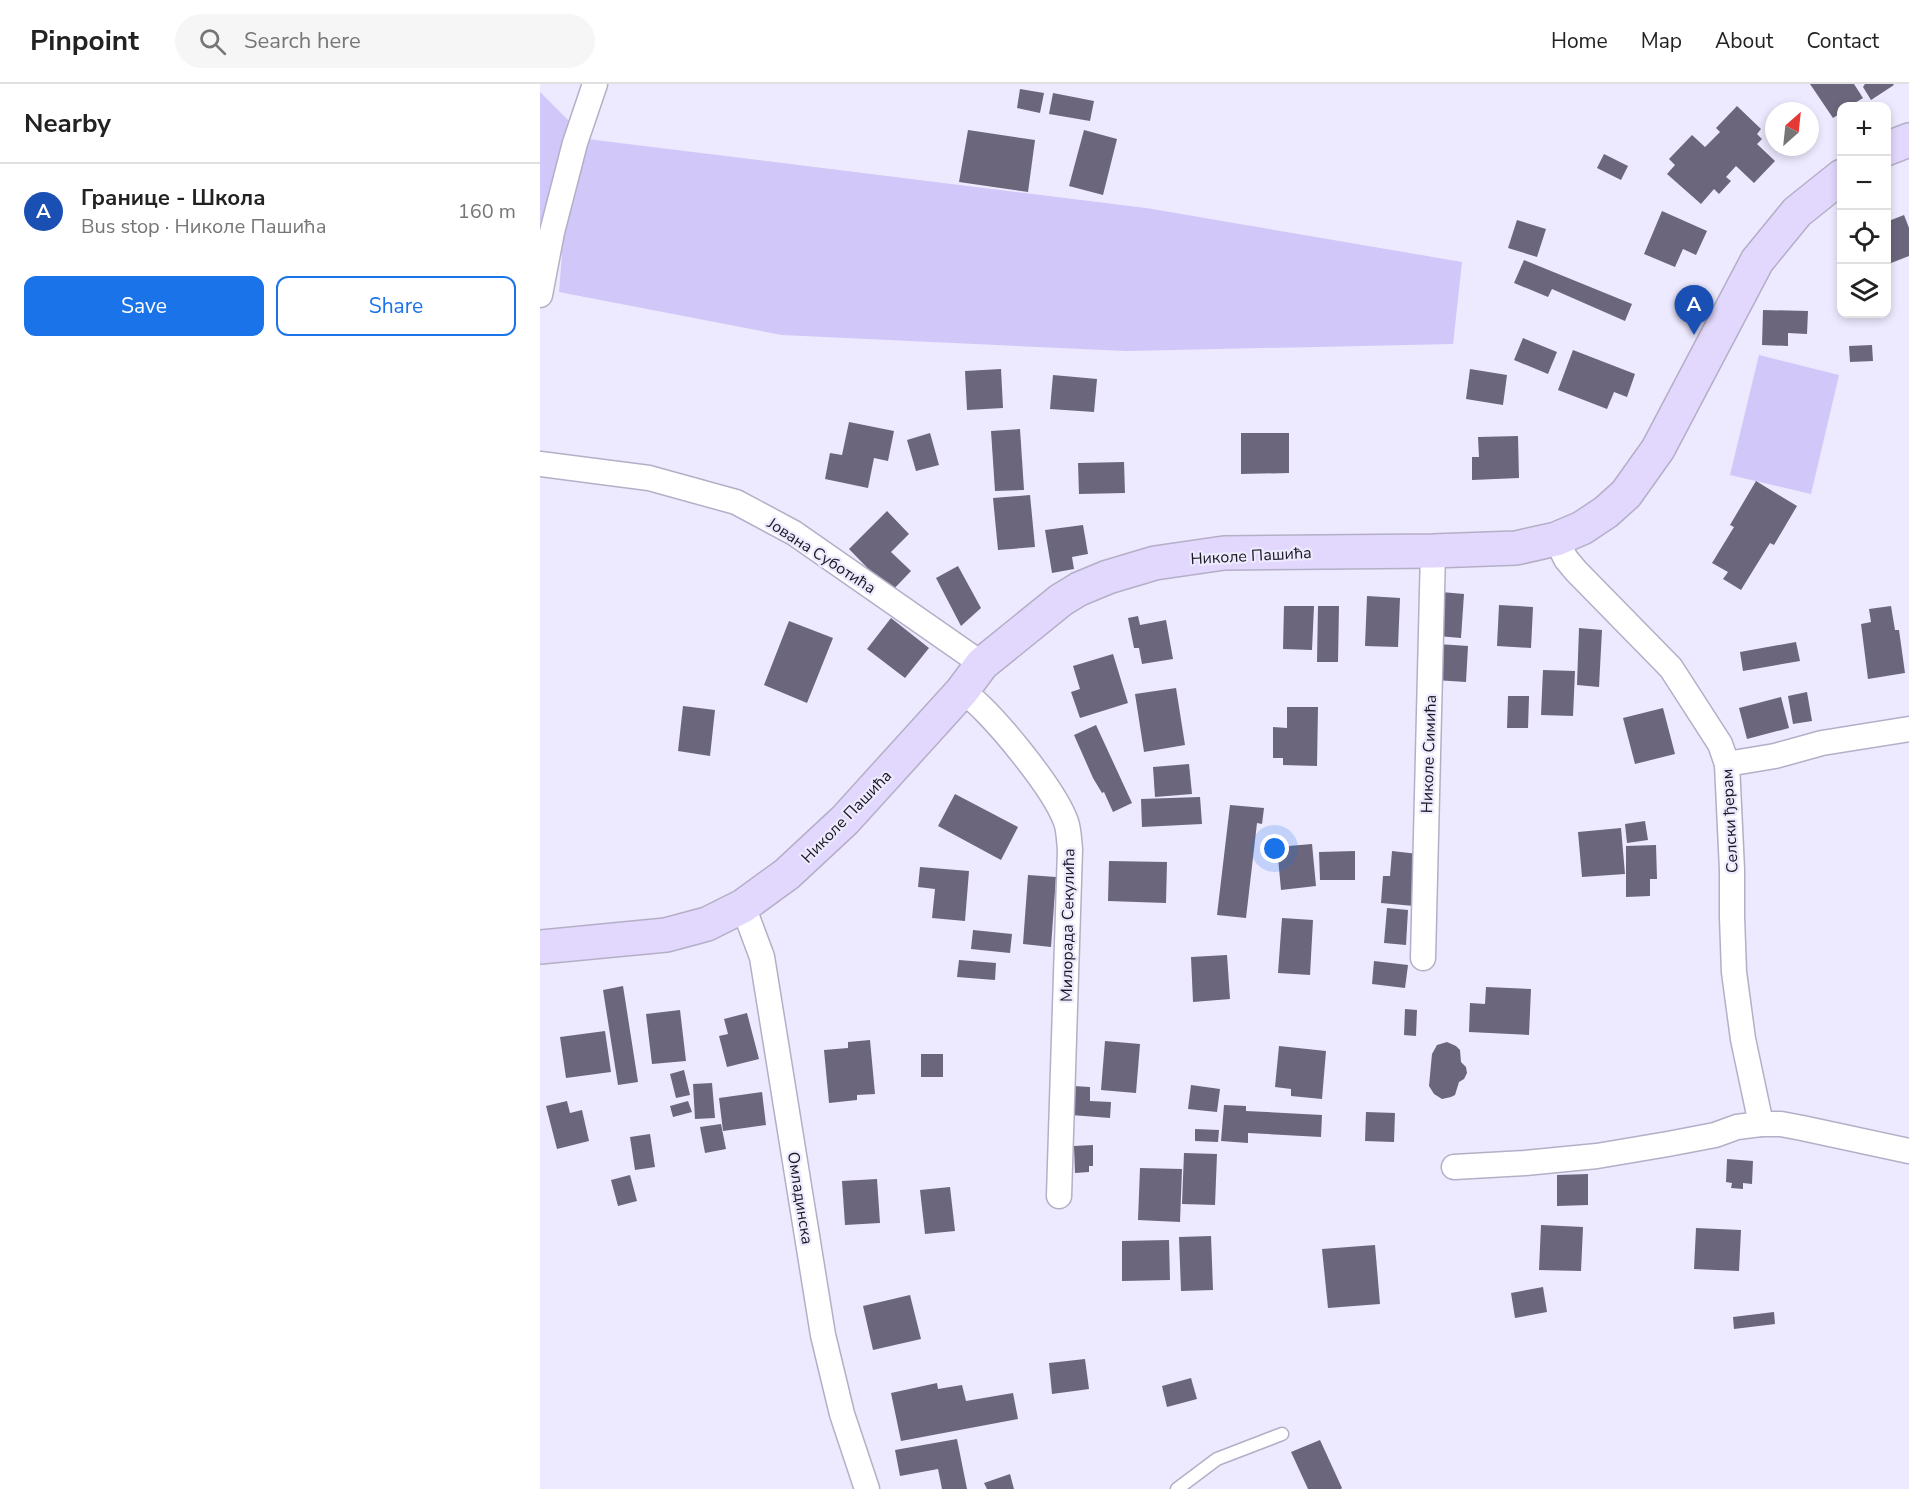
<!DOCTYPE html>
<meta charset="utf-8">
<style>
:root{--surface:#fff;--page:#f6f6f6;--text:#222;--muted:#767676;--line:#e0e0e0;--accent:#1a73e8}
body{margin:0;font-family:"Nunito Sans",sans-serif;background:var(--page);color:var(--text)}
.controls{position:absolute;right:18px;top:18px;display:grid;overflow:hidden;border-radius:12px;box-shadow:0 3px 9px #0003}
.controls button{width:54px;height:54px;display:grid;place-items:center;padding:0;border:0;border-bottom:2px solid var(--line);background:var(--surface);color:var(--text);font:30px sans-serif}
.compass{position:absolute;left:1225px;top:18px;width:54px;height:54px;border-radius:50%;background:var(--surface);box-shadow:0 3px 9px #0003;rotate:27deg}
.you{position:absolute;left:735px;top:765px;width:21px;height:21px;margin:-15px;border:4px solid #fff;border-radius:50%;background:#1a73e8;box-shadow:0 0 0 9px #1a73e833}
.badge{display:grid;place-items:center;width:39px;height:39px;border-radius:50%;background:var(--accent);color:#fff;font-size:20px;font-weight:700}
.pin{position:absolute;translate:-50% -50px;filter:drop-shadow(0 2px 3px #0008)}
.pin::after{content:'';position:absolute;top:32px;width:21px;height:18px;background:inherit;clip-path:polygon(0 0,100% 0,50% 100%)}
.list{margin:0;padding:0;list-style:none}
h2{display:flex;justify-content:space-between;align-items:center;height:78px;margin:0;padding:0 24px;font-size:26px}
h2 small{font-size:20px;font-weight:400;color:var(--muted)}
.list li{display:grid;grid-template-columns:39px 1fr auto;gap:18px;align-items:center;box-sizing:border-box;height:96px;padding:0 24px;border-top:2px solid var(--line)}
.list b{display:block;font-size:22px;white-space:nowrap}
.list p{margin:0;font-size:20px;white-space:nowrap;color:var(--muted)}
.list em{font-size:20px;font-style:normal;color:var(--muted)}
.actions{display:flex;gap:12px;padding:18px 24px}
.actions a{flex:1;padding:14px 0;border:2px solid var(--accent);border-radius:12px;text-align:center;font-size:21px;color:var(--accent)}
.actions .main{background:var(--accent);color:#fff}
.icon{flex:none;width:33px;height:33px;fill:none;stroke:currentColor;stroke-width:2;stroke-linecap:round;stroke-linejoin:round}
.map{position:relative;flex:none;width:1369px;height:1405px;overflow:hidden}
header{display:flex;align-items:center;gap:36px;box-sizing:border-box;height:84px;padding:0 30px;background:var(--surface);border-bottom:2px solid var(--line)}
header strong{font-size:28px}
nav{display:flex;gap:33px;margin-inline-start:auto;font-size:21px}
.search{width:420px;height:54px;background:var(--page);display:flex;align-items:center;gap:15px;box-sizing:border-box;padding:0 21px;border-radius:33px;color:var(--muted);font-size:22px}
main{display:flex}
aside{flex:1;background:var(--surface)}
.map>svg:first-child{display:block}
</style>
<header>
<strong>Pinpoint</strong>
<div class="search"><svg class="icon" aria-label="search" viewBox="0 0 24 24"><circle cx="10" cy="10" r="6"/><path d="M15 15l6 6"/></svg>Search here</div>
<nav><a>Home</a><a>Map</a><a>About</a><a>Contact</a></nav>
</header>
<main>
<aside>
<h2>Nearby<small></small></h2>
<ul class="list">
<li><span class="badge" style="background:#1a4fb4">A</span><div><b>Границе - Школа</b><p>Bus stop · Николе Пашића</p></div><em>160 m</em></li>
</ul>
<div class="actions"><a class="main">Save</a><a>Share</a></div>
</aside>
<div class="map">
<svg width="1369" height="1405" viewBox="0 0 1369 1405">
<rect width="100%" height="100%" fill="#ede9fe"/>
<g fill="#d1c7f8">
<path d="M0,8L47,55L606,124L922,178L913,260L586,267L242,251L19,208L22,171L0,169Z"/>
<path d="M1219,271L1299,291L1271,410L1190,391Z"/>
</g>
<g fill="#6b667c">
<path d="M1270,0H1314L1323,14L1310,22H1302V28L1293,34Z"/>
<path d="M1325,0H1353L1354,1L1331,16L1323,3Z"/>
<path d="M480,5L504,9L500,29L477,24Z"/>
<path d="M513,9L554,17L550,37L509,30Z"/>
<path d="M1197,22L1221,45L1217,50L1222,55L1217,60L1235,77L1214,99L1196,82L1186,93L1191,97L1179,110L1174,105L1161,120L1127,90L1135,81L1129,75L1152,51L1165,63L1180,48L1176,44Z"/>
<path d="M428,46L495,56L488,108L419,98Z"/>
<path d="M544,46L577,55L563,111L529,102Z"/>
<path d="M1064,70L1088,82L1081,96L1057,84Z"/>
<path d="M1122,127L1167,147L1156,171L1143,165L1135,183L1104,170Z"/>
<path d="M1364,131L1369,144V172L1346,181V138Z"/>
<path d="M977,136L1006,145L997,173L968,164Z"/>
<path d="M984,176L1092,220L1085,237L1012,205L1008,213L974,199Z"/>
<path d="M1223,226L1268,227L1267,250L1248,249V262L1222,261Z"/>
<path d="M983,254L1017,268L1008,290L974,276Z"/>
<path d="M1332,261L1333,277L1310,278L1309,262Z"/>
<path d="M1033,266L1095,290L1087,313L1074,308L1067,325L1018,306Z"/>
<path d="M461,285L463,324L427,326L425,287Z"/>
<path d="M930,285L967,291L963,321L926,315Z"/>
<path d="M513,291L557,295L554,328L510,325Z"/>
<path d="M309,338L354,347L348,377L334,374L328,404L285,395L290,369L302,371Z"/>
<path d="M480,345L484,406L455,407L451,347Z"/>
<path d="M390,349L399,381L376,387L367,356Z"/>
<path d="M701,349H749V389L701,390Z"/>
<path d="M978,352L979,394L932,396V373H939L938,353Z"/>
<path d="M584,378L585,409L539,410L538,379Z"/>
<path d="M1216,397L1257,422L1234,461L1230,459L1201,506L1183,495L1188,488L1172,479L1194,443L1190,441Z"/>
<path d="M490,411L495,463L458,466L453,414Z"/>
<path d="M347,427L369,450L351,468L371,487L351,508L309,465Z"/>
<path d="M543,441L548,470L532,473L534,485L512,489L505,446Z"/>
<path d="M418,482L441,524L421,542L396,494Z"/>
<path d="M901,508L924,510L921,554L898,552Z"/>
<path d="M827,512L860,514L858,563L825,562Z"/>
<path d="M959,521L993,523L991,564L957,562Z"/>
<path d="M744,522H774L772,566L743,565Z"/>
<path d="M778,522H799L798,578H777Z"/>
<path d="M1351,522L1355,546H1359L1365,589L1328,595L1321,540L1331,538L1329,525Z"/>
<path d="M598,532L600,541L626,536L633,575L602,580L599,564H594L588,534Z"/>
<path d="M351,534L389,564L365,594L327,565Z"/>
<path d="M249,537L293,554L267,619L224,601Z"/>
<path d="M1039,544L1062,546L1059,603L1037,601Z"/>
<path d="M1256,558L1260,577L1203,587L1200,568Z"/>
<path d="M898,560L928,562L926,598L895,596Z"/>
<path d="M573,570L588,619L540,634L531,608L540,605L533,582Z"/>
<path d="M1003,586L1035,587L1033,632L1001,631Z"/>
<path d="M636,604L645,661L604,668L595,610Z"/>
<path d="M1267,608L1272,637L1253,640L1248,612Z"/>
<path d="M968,612H989L988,644H967Z"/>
<path d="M1241,613L1249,644L1207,655L1199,624Z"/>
<path d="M143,622L175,626L170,672L138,667Z"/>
<path d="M747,623H778L777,682L743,681V674H733V643L747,644Z"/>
<path d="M1123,624L1135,670L1095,680L1083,634Z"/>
<path d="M556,641L592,719L573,728L564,708L562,709L553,694L534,651Z"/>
<path d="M649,680L652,710L615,713L613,683Z"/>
<path d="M415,710L478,743L461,776L398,742Z"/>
<path d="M660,713L662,740L602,743L601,715Z"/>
<path d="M690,721L724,724L722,740L717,739L706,834L677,831Z"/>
<path d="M1105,737L1108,756L1087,759L1085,740Z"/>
<path d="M1081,744L1085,790L1042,793L1038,748Z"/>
<path d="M772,760L776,802L741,806L737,763Z"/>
<path d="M1116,761L1117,795H1110V812L1086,813V762Z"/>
<path d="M815,767V796H780L779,768Z"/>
<path d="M852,767L878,770L874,822L841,819L843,792H850Z"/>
<path d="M569,777L627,778L626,819L568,817Z"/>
<path d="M380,783L429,787L425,837L392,834L395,805L378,803Z"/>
<path d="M488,791L516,793L511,863L483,860Z"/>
<path d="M847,824L868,826L866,861L844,859Z"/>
<path d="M742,834L773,836L770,891L738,889Z"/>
<path d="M433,846L472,850L470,869L431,865Z"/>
<path d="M687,871L690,915L653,918L651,873Z"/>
<path d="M419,876L456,879L455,896L417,893Z"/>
<path d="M834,877L868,881L865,904L832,900Z"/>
<path d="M83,902L98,998L78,1001L63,906Z"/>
<path d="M946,903L991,905L989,951L929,948L930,919L945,920Z"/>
<path d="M865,925L877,926L876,952L864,951Z"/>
<path d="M140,926L146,977L112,980L106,930Z"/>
<path d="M207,929L219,975L187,983L179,952L188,950L184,935Z"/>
<path d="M65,947L71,988L26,994L20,953Z"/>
<path d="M330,956L335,1010L317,1011V1016L289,1019L284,966L308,964V958Z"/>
<path d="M565,957L600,960L596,1009L561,1006Z"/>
<path d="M907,958L916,962L920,966L921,978L926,983L927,989L924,995L919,998L915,1011L911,1013L902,1015L894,1010L889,1002L892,970L897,961Z"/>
<path d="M739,962L786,967L782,1015L751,1012V1005L735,1003Z"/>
<rect x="381" y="970" width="22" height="23"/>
<path d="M144,986L150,1011L136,1014L130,990Z"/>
<path d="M172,999L175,1034L155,1035L153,1000Z"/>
<path d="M651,1001L680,1005L677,1028L648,1025Z"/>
<path d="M533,1002L550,1003V1017L571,1018L570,1034L531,1031Z"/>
<path d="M222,1008L226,1041L183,1047L179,1014Z"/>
<path d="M27,1017L30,1029L42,1026L49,1057L17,1065L6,1022Z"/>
<path d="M148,1017L152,1028L133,1033L130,1022Z"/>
<path d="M684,1021L706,1022V1027L782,1031L781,1053L708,1049V1059L681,1057Z"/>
<path d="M826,1028L855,1029L854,1058L825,1057Z"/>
<path d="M181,1040L186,1065L165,1069L160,1043Z"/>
<path d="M655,1045L679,1046L678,1058L655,1057Z"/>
<path d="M110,1050L115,1083L95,1086L90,1053Z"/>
<path d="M553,1061V1082H549V1088L535,1089L534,1062Z"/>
<path d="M644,1069L677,1070L675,1121L642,1120Z"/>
<path d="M1187,1075L1213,1077L1212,1100L1203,1099V1105L1191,1104L1192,1099L1186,1098Z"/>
<path d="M600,1084L642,1085L640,1138L598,1136Z"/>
<path d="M1048,1090V1121L1017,1122V1091Z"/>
<path d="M90,1091L97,1117L78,1122L71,1096Z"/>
<path d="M337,1095L340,1139L305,1141L302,1097Z"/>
<path d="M410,1103L415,1147L385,1150L380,1106Z"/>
<path d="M1001,1141L1043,1143L1041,1187L999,1186Z"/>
<path d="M1156,1144L1201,1146L1199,1187L1154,1185Z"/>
<path d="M671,1152L673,1206L641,1207L639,1153Z"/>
<path d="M629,1156L630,1196L582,1197V1157Z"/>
<path d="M835,1161L840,1220L788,1224L782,1165Z"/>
<path d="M1003,1203L1007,1228L975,1234L971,1209Z"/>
<path d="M370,1211L381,1255L333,1266L323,1222Z"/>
<path d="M1234,1228L1235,1240L1194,1245L1193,1233Z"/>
<path d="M545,1275L549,1305L512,1310L509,1279Z"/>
<path d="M651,1294L657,1315L627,1323L622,1302Z"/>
<path d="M397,1299L398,1305L422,1301L426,1317L473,1309L478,1335L361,1357L351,1309Z"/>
<path d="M417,1355L427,1405H402L398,1385L360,1392L355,1366Z"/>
<path d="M780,1356L802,1404L801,1405H768L751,1368Z"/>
<path d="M470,1390L474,1405H447L444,1399Z"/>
</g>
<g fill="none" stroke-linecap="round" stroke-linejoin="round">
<defs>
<path id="lane" d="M637,1405L677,1375L742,1350"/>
<g id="street">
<path d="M0,211L12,148L35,59L55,0"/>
<path d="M0,380L109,394L196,418L254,449L442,580"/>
<path d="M1016,455L1026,475L1036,487L1131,584L1180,660L1187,680L1192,786V833L1194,888L1203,955L1221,1040"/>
<path d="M422,607C450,625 515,706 526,738C529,746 529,757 530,765L519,1112"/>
<path d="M1187,680L1235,672L1282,659L1369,645"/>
<path d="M203,822L222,873L283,1251L302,1330L327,1405"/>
<path d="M883,874L893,467"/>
<path d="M914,1083L985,1079L1057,1072L1128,1060L1175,1051L1197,1043L1221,1040H1241L1262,1044L1369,1067"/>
</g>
<g id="secondary">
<path d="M1346,65L1369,56"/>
<path d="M0,863L126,851L167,840L203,822L247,790L305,736L422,607L442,580L521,516L539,505L568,493L615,479L684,469L893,467L976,464L1016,455L1042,444L1066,428L1086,410L1118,365L1217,177L1257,128L1302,92"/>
</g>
</defs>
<use href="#lane" stroke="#b4afc7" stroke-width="15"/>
<use href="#street" stroke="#b4afc7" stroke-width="27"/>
<use href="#secondary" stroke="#b4afc7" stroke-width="36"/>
<use href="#lane" stroke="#fff" stroke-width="12"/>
<use href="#street" stroke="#fff" stroke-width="24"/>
<use href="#secondary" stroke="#e2d7fc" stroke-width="33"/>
</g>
<g text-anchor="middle" stroke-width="4.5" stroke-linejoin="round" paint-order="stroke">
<g font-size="16" fill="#1a1820" stroke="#ede9fe">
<text transform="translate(282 471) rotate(33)" y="6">Јована Суботића</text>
<text transform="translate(711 471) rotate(-3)" y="6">Николе Пашића</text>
<text transform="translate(888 670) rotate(-88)" y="6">Николе Симића</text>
<text transform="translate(306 732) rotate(-46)" y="6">Николе Пашића</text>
<text transform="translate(1189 737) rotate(-93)" y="6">Селски ђерам</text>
<text transform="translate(527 841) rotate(-89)" y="6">Милорада Секулића</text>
<text transform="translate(261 1114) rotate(81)" y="6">Омладинска</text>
</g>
</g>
</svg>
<div class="controls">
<button>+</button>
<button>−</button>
<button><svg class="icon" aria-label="locate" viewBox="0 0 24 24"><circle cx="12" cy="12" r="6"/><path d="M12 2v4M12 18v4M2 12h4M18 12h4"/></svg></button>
<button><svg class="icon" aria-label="layers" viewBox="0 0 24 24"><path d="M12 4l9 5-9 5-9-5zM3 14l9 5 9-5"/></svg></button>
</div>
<svg class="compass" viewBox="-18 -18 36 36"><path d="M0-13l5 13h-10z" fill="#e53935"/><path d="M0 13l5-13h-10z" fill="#767676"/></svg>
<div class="you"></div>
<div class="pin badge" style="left:1154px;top:251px;background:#1a4fb4">A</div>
</div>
</main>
